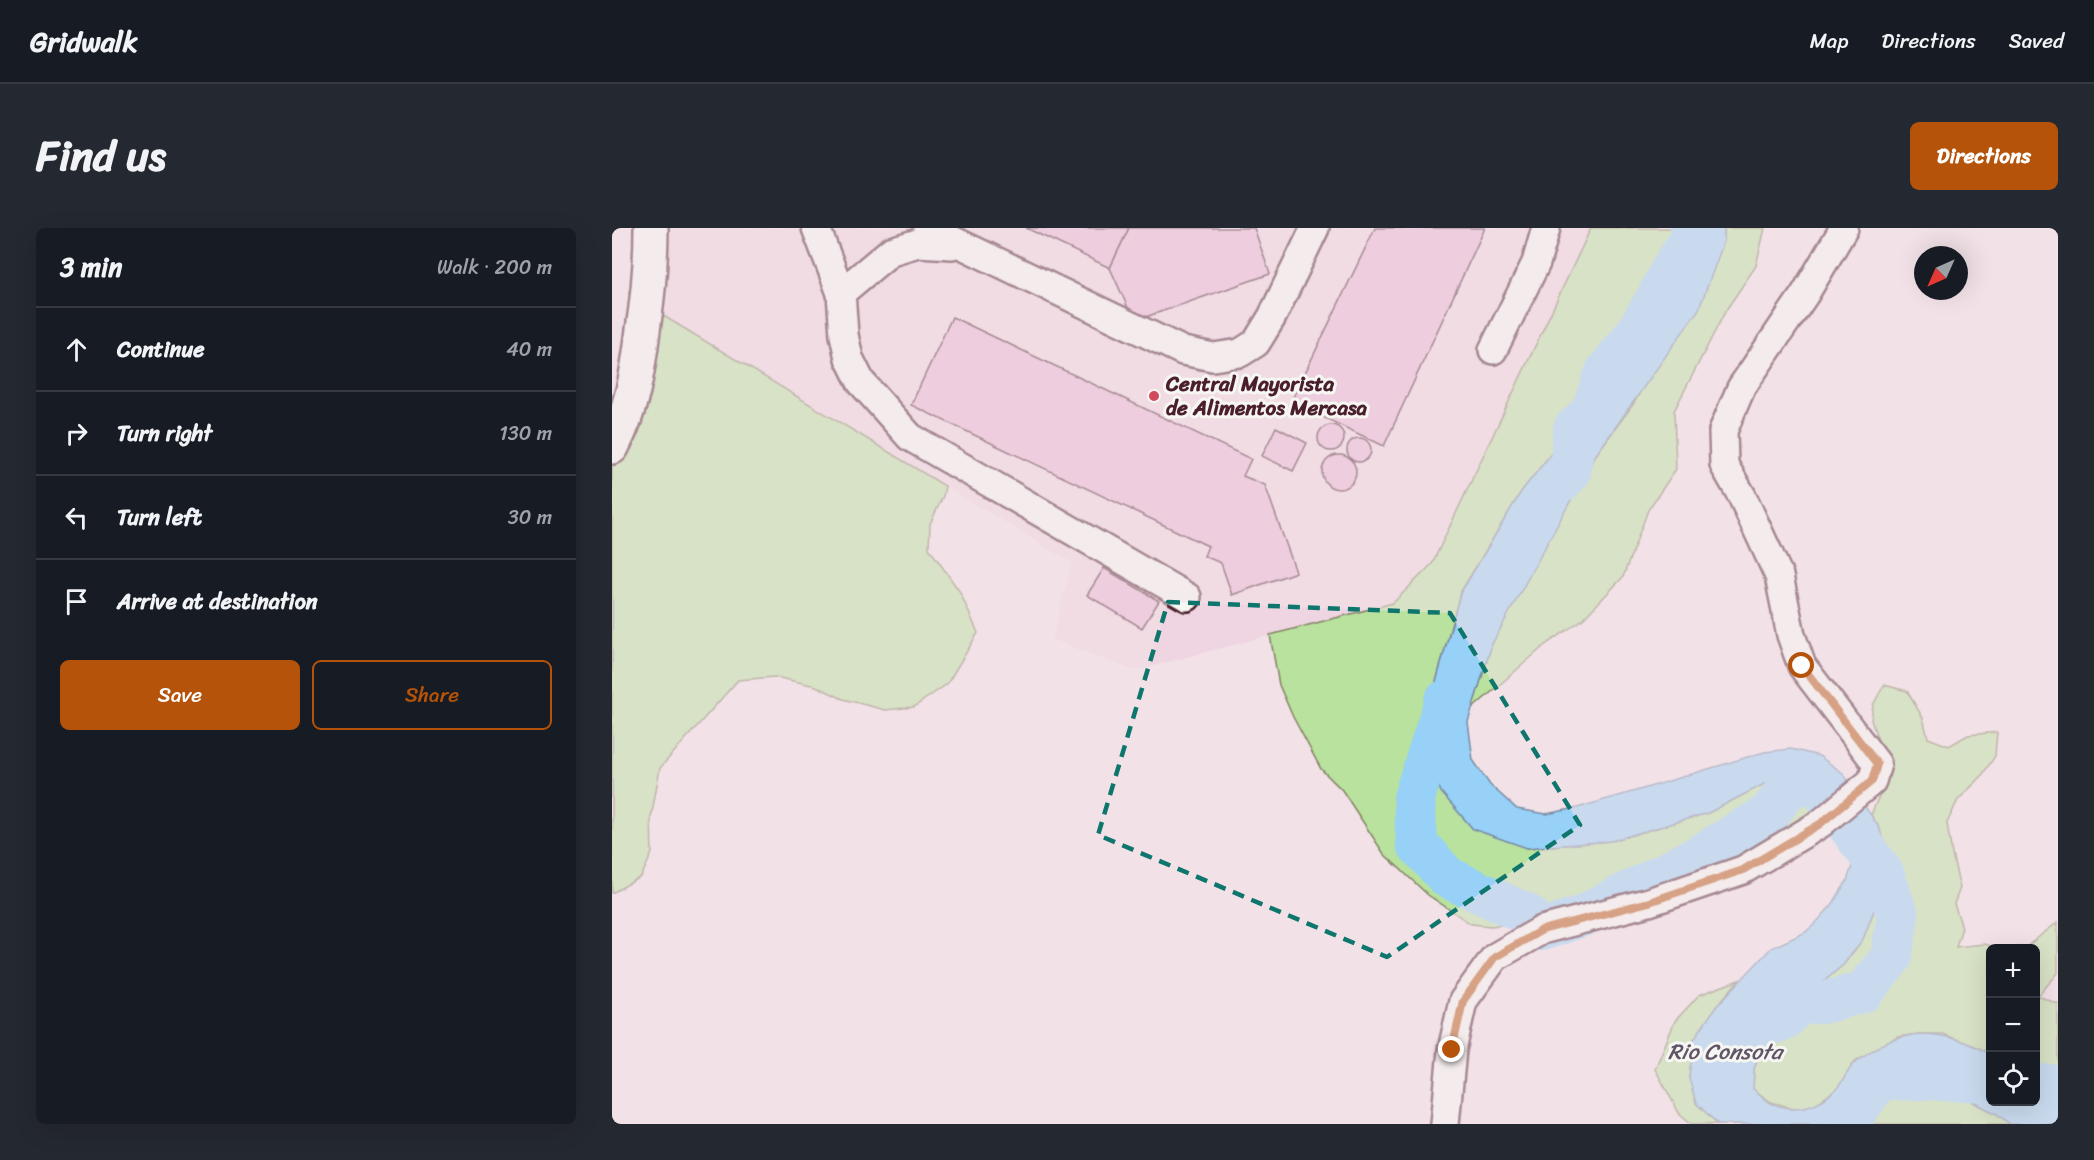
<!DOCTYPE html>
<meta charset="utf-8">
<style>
:root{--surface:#171b24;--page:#242831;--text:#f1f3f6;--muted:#9ea1a6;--line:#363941;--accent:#b45309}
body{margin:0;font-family:Sriracha,sans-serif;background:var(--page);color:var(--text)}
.controls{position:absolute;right:18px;bottom:18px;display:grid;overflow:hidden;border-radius:9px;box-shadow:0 6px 24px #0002}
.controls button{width:54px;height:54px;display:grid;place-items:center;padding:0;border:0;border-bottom:2px solid var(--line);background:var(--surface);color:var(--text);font:30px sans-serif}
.compass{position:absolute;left:1302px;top:18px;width:54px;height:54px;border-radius:50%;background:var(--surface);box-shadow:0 6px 24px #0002;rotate:225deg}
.stop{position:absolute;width:18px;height:18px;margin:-14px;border:4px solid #b45309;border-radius:50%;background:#fff}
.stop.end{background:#b45309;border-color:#fff;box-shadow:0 2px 6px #0008}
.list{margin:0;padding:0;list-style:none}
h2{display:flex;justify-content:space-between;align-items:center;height:78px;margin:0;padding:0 24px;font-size:26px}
h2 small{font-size:20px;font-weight:400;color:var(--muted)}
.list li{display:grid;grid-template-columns:39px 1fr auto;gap:18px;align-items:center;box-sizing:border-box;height:84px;padding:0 24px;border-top:2px solid var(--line)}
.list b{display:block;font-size:22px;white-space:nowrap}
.list em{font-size:20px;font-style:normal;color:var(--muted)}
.actions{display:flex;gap:12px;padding:18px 24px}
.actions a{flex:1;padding:14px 0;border:2px solid var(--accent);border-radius:9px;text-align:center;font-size:21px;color:var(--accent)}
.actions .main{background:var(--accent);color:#fff}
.icon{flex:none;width:33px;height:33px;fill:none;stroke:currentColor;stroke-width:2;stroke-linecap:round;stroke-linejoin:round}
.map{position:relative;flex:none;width:1446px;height:896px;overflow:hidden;border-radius:9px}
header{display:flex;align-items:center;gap:36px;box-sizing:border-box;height:84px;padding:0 30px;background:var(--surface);border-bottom:2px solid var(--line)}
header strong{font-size:28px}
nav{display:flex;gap:33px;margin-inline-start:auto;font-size:21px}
.intro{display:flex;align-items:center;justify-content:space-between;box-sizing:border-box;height:144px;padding:0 36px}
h1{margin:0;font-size:42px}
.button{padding:15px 27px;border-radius:9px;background:var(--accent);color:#fff;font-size:21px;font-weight:700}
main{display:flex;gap:36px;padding:0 36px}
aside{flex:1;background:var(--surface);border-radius:9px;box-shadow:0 6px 24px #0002}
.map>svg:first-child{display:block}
</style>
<header>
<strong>Gridwalk</strong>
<nav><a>Map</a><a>Directions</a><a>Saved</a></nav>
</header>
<div class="intro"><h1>Find us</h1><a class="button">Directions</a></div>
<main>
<aside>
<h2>3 min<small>Walk · 200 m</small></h2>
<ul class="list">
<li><svg class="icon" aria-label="ahead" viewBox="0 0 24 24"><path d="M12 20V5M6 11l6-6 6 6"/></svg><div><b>Continue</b></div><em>40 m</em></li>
<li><svg class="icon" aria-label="right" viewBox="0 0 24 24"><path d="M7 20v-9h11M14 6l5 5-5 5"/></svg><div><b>Turn right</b></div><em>130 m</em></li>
<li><svg class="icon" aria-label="left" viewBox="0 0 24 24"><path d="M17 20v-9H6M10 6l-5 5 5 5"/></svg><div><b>Turn left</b></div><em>30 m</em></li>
<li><svg class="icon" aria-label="arrive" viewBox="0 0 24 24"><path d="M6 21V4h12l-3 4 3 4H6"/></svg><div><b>Arrive at destination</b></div></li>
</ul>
<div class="actions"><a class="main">Save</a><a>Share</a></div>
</aside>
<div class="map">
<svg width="1446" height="896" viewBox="0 0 1446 896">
<rect width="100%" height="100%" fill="#f2e2e8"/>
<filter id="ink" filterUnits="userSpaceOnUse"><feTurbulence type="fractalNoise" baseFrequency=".0167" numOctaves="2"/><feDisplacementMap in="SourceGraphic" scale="12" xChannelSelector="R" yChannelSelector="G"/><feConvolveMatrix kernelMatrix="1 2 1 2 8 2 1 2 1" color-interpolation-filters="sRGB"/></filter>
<g filter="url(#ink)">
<path fill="#efd4e1" d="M39,0H979L820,336L781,375L522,443L440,411L460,335L35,78Z"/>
<g fill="#b9e29e" stroke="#828064" stroke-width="1.5">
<path d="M979,0H1070L1071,8L1061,39L1003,156L979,184L942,222L909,264L848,365L814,491L915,620L999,613L1096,585L1152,556L1206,557L1222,570L1131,642L930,702L908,695L879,698L859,696L816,667L772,626L730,562L709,541L681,489L667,457L658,407L781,375L820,336Z"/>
<path d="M1112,0H1153L1144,38L1114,82L1062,183L1064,241L1036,282L1011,349L971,391L932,418L860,481L880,416L897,383L983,228L1022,175L1112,13Z"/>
<path d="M35,78L333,258L331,268L318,296L317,320L348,364L366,405L335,456L302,479L273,482L231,471L204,458L163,449L126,452L48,540L39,590L40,625L29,649L0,665V219Z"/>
<path d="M1272,457L1295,463L1311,490L1316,510L1337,518L1356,507L1385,504L1383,528L1369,549L1346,572L1335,595L1340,626L1348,660L1342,676L1350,699L1344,719L1372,716L1389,720H1378V826L1366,820L1330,806H1306L1286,809L1243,833L1226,860L1201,878L1185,881L1159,874L1141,861L1142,841L1150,816L1187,775L1232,736L1251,711L1264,677L1271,645L1268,601L1259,587L1277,544L1259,492L1261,477Z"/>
<path d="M1446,694V745L1426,768L1446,776V877L1424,857V720H1399L1415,718Z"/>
<path d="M1127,752L1104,779L1082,812L1077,849L1084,875L1106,896H1080L1067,885L1043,841L1063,793L1087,767Z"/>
<path d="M1266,852L1329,857L1385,886L1398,896H1224Z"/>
</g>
<path fill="#97d1f7" stroke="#788aa5" stroke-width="1.5" d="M1070,0H1112V13L1087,81L983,228L880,416L856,494L861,532L878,557L905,581L934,586L965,580L1034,560L1152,524L1179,521L1207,528L1231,545L1268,601L1272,618L1271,645L1264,677L1251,711L1232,736L1187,775L1150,816L1142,841L1141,861C1147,865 1153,872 1159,875C1184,886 1209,878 1226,859C1233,851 1237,839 1245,833C1290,797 1330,800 1378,826V874H1424V857L1446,877V896H1398L1385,886L1329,857L1266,852L1224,896H1106L1084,875L1077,849L1082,811L1104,779L1159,720L1192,705L1203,696L1220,677L1235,653L1246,620L1222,570L1206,557L1180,556H1152L1096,585L999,613L915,620L861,601L829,564L815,528L814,491L848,366L909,264L942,222L979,184L1003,156L1061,39L1071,8Z"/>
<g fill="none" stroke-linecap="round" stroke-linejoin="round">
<g stroke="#97d1f7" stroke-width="42">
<path d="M950,253L958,244L962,201L979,184L994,144L1022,108L1046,68L1060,40L1081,8L1079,0"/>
<path d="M833,473L802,570L805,616L835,649L916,687L930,702L970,688L1087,628L1157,586L1180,556L1206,557L1271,645L1286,688L1279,730L1251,764L1211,775H1187L1171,792L1128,806L1121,815"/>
<path d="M1424,857H1441L1446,860"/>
<path d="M1236,896L1266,852L1310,851L1378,854"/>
</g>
</g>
<g fill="#e8b5d2" stroke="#4a1f2b" stroke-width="1.5">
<path d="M414,0H517L498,40Z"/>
<path d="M517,0H642L658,46L522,93L498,40Z"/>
<path d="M763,0H873L772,218L679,174Z"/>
<path d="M340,89L639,231L631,248L653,257L684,344L620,367L609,335L592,328L596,318L299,177Z"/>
<circle cx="719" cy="210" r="13"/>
<path d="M664,199L695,215L681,243L650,228Z"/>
<circle cx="747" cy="222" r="12"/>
<circle cx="727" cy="244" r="17"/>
<path d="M492,340L547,373L530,400L475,367Z"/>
</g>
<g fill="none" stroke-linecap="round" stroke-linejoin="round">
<defs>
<g id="minor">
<path d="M204,0L229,65L232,107L237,130L249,154L298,209L575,369"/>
<path d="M315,0L571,123L601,129L628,125L644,115L660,89L703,0"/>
<path d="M229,65L279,23L306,15L340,17"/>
<path d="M881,122L924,35L934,0"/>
<path d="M833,896L840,822L851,773L883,729L930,702L1037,674L1131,642L1208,596L1260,553L1265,536L1190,438L1179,407L1167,348L1130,268L1112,237L1111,203L1129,160L1193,66L1232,0"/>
</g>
<path id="highway" d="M0,219C20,181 26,144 31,102C36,68 39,35 39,0"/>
</defs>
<use href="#minor" stroke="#4a1f2b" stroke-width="32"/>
<use href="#highway" stroke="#4a1f2b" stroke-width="38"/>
<use href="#minor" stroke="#f6f6f2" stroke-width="27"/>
<use href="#highway" stroke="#f6f6f2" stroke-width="33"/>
</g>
</g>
<g fill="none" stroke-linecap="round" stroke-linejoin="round" filter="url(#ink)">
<path stroke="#b45309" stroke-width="8" d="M840,822L851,773L883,729L930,702L1037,674L1131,642L1208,596L1260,553L1265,536L1190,438"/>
</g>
<path d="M0 0H1446V896H0ZM556,374L838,385L968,597L775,729L486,607Z" fill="#f2e2e8" fill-opacity=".55" fill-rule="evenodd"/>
<path fill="none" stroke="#0f766e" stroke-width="4.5" stroke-dasharray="12 8" stroke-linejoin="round" d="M556,374L838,385L968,597L775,729L486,607Z"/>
<circle fill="#d1495b" stroke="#f6f6f2" stroke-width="2" cx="542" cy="168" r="6"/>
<g text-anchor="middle" stroke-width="6" stroke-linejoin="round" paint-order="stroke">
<g font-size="21" font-weight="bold" fill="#4a1f2b" stroke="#f6f6f2" text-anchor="start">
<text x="554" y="163">Central Mayorista<tspan x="554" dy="24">de Alimentos Mercasa</tspan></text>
</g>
<g font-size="22" font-style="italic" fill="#615468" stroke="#f6f6f2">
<text x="1113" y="831">Rio Consota</text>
</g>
</g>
</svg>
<div class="controls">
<button>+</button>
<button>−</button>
<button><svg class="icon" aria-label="locate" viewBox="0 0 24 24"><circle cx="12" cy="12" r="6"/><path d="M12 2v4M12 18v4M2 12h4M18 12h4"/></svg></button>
</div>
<svg class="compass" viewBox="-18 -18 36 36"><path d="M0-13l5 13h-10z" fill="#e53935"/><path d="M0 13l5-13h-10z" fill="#9ea1a6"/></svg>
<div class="stop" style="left:1190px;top:438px"></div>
<div class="stop end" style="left:840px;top:822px"></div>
</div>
</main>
